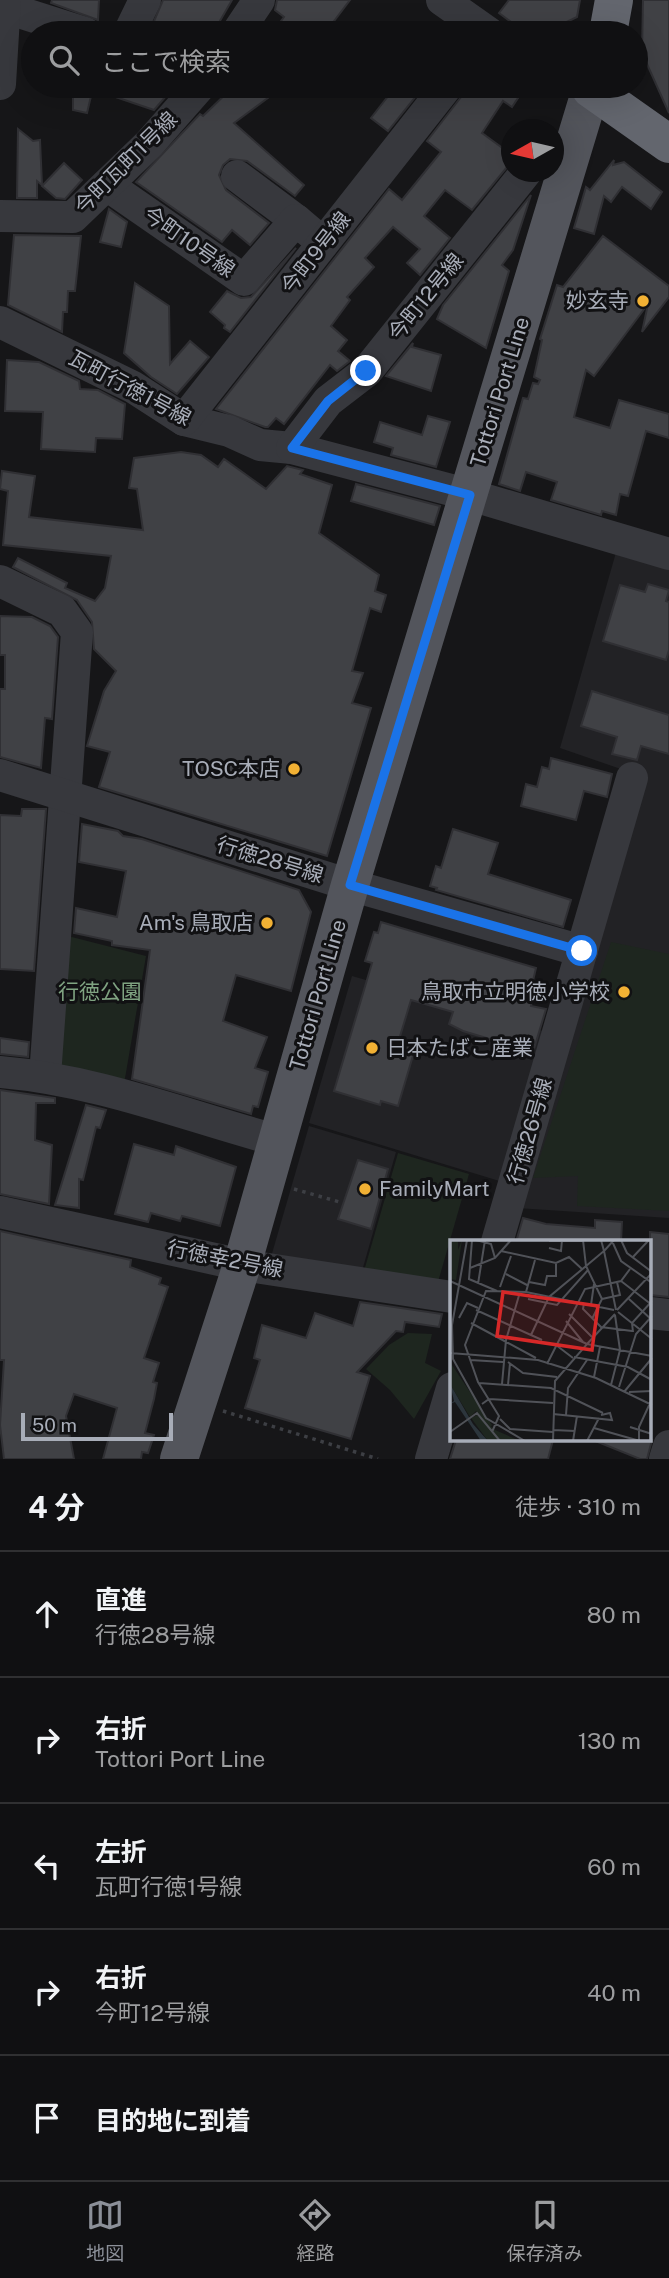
<!DOCTYPE html>
<html lang="ja">
<meta charset="utf-8">
<style>
:root{--surface:#101012;--page:#1e1e20;--text:#f1f3f6;--muted:#9c9d9f;--line:#303032;--accent:#8c9099}
body{margin:0;font-family:"Public Sans","Noto Sans JP",sans-serif;background:var(--page);color:var(--text)}
.compass{position:absolute;left:501px;top:119px;width:63px;height:63px;border-radius:50%;background:var(--surface);box-shadow:0 7px 28px #0002;rotate:262deg}
.scale{position:absolute;left:21px;bottom:18px;width:152px;box-sizing:border-box;padding-left:7px;border:4px solid #a8adb8;border-top:0;font-size:19px;line-height:24px;white-space:nowrap;color:#a8adb8;-webkit-text-stroke:5px #111113;paint-order:stroke}
.stop{position:absolute;width:21px;height:21px;margin:-16px;border:5px solid #1a73e8;border-radius:50%;background:#fff}
.stop.end{background:#1a73e8;border-color:#fff;box-shadow:0 2px 7px #0008}
.list{margin:0;padding:0;list-style:none}
h2{display:flex;justify-content:space-between;align-items:center;height:91px;margin:0;padding:0 28px;font-size:30px}
h2 small{font-size:23px;font-weight:400;color:var(--muted)}
.list li{display:grid;grid-template-columns:46px 1fr auto;gap:21px;align-items:center;box-sizing:border-box;height:126px;padding:0 28px;border-top:2px solid var(--line)}
.list b{display:block;font-size:26px;white-space:nowrap}
.list p{margin:0;font-size:23px;white-space:nowrap;color:var(--muted)}
.list em{font-size:23px;font-style:normal;color:var(--muted)}
.icon{flex:none;width:38px;height:38px;fill:none;stroke:currentColor;stroke-width:2;stroke-linecap:round;stroke-linejoin:round}
.map{position:relative;flex:none;width:669px;height:1459px;overflow:hidden}
.search{position:absolute;background:var(--surface);box-shadow:0 7px 28px #0002;left:21px;right:21px;top:21px;height:77px;display:flex;align-items:center;gap:18px;box-sizing:border-box;padding:0 24px;border-radius:38px;color:var(--muted);font-size:26px}
.sheet{height:721px;background:var(--surface)}
nav{display:flex;justify-content:space-around;align-items:center;box-sizing:border-box;height:98px;border-top:2px solid var(--line);background:var(--surface);font-size:19px;color:var(--muted)}
nav a{display:grid;justify-items:center;gap:4px}
nav .on{color:var(--accent)}
.map>svg:first-child{display:block}
</style>
<div class="map">
<svg width="669" height="1459" viewBox="0 0 669 1459">
<rect width="100%" height="100%" fill="#161618"/>
<g fill="#222225">
<path d="M617,549L669,566V1218L517,1208L641,776L560,748Z"/>
<path d="M352,976L550,1033L506,1183L309,1123Z"/>
<path d="M309,1126L396,1152L362,1271L271,1257Z"/>
</g>
<g fill="#1e261f">
<path d="M64,935L146,956L124,1084L57,1068Z"/>
<path d="M611,942L669,954V1211L577,1206L578,1176L533,1178Z"/>
<path d="M398,1153L469,1174L438,1282L364,1271Z"/>
<path d="M408,1333L432,1334L425,1363L441,1371L414,1419L390,1390L366,1369L389,1345Z"/>
</g>
<g fill="#404145" stroke="#303034" stroke-width="2">
<path d="M52,0H99L98,20L51,3Z"/>
<path d="M163,0H232L213,33H149Z"/>
<path d="M277,0H350L325,33H272L284,17L275,10Z"/>
<path d="M509,0H580L577,17L544,33H526L499,13Z"/>
<path d="M643,0H669V113L642,53Z"/>
<path d="M96,86H170L167,95L154,110L95,90Z"/>
<path d="M234,86H284L234,123L304,185L295,196L247,161L230,159L223,165L219,175L226,190L269,223L250,245L232,230L222,242L136,182L200,114L203,116Z"/>
<path d="M396,86H424L388,131L371,118Z"/>
<path d="M465,86H526L512,107L503,101L482,133L512,155V161L472,210L445,190L424,216L450,238L420,275L407,263L420,249L393,227L365,258L374,267L347,297L350,300L331,326L347,340L338,351L350,361L337,371L330,365L284,424L276,418L268,427H265L216,409L389,189L402,200L441,152L427,141L461,97Z"/>
<path d="M73,87L92,92L87,113L73,110Z"/>
<path d="M18,129L33,141L40,140L42,185L37,181V198H17Z"/>
<path d="M614,160L613,165L624,162L662,192L651,209L622,187L611,202L604,196L594,234L574,228L586,187L590,190Z"/>
<path d="M64,163L82,180L65,199L56,198L42,186Z"/>
<path d="M531,195L513,250L502,265L509,271L486,348L437,319L443,305Z"/>
<path d="M109,209L127,222L121,247L100,242Z"/>
<path d="M14,235L81,236L75,291H68L67,312H63L62,332L8,305Z"/>
<path d="M603,236L669,286V297L642,332L648,304L594,376L586,370L574,417L610,428L619,400L669,414V438L646,431L628,496L620,494L616,515L602,511L601,515L551,500L557,482L526,472L520,491L499,484L523,398L528,399L533,383L538,384L540,380L534,377L542,340L540,339L557,285L563,287Z"/>
<path d="M296,248L230,332L224,328L225,325L210,312L227,291L241,298L251,297Z"/>
<path d="M135,283L169,306L170,364L190,341L209,357L177,394L151,377L124,353Z"/>
<path d="M413,343L412,347L441,355L431,391L386,376Z"/>
<path d="M7,360L39,362L79,381L80,389L98,390L125,404L122,439L96,438L95,452L41,449L43,412L5,411Z"/>
<path d="M428,416L450,422L436,467L391,455L393,448L374,442L380,422L422,435Z"/>
<path d="M181,452L201,455L218,467L224,459L266,489L287,466L303,470L300,474L332,485L319,533L379,575L375,591L386,595L381,612L370,608L352,671L363,673L352,703L371,708L327,856L99,787L110,752L87,746L104,691L116,671L94,649L92,622L77,600L13,567L18,558L67,583L65,588L95,601L105,588L111,556L3,545L8,491L0,489L2,471L35,476L29,517L143,530L137,489L129,488L134,458Z"/>
<path d="M356,484L440,506L434,525L351,501Z"/>
<path d="M648,584L669,590L666,601L669,602V650L666,660L603,641L620,585L645,592Z"/>
<path d="M0,616L32,617L50,626L58,637L52,719L45,718L41,768L0,757V689H5V655H0Z"/>
<path d="M592,691L669,715V754L641,746L637,760L612,754L617,737L581,726Z"/>
<path d="M551,758L612,774L607,797L584,791L576,820L521,806L526,784L537,787L542,767L549,769Z"/>
<path d="M22,809H46L34,971L0,969V815L21,816Z"/>
<path d="M82,824L118,831L123,836L142,839L299,890L311,912L291,991L236,975L223,1021L267,1037L255,1068L268,1072L258,1107L253,1106L251,1114L132,1079L150,950L112,945V941L74,933L76,908L117,917L126,871L79,862Z"/>
<path d="M453,829L498,843L488,874L571,900L563,927L436,890L437,888L430,886L436,866L441,868Z"/>
<path d="M381,922L536,968L529,998L532,1000L531,1006L546,1009L533,1052L463,1031L449,1024L453,1012L411,1000L398,1043L415,1049L398,1106L381,1101L380,1105L334,1091L372,963L365,961L374,932L378,933Z"/>
<path d="M0,1038L29,1042L28,1057L0,1054Z"/>
<path d="M0,1090L55,1098V1103H36L35,1140L52,1145L49,1204L0,1194Z"/>
<path d="M86,1105L106,1110L100,1128L96,1127L83,1180L79,1179V1208L55,1205Z"/>
<path d="M134,1144L174,1155L176,1146L236,1167L220,1226L182,1216L180,1221L151,1213L148,1222L115,1214Z"/>
<path d="M358,1160L388,1169L371,1229L338,1219Z"/>
<path d="M523,1218L546,1224L595,1228V1220L622,1222L621,1242H516Z"/>
<path d="M0,1231L131,1260L130,1267L161,1278L159,1284L168,1287L144,1358L159,1363L153,1382L157,1383L154,1399L145,1433L154,1435L148,1453L142,1452L141,1459H103L117,1408L74,1394L66,1416L74,1459H4L0,1425L4,1360H0Z"/>
<path d="M650,1232L669,1234V1297L650,1295Z"/>
<path d="M360,1302L442,1314L439,1327L405,1322L403,1332L396,1331L357,1372L370,1376L351,1439L245,1408L260,1360L254,1358L262,1325L306,1338L315,1313L353,1326Z"/>
<path d="M456,1440H553L548,1459H450Z"/>
<path d="M593,1440H652L647,1459H640Z"/>
</g>
<g fill="none" stroke-linecap="round" stroke-linejoin="round">
<g stroke="#3d3f44" stroke-width="3.5" stroke-dasharray="3.5 5" stroke-linecap="butt">
<path d="M294,1189L343,1203"/>
<path d="M223,1411L378,1459"/>
</g>
<g stroke="#37383d" stroke-width="32">
<path d="M442,0L489,33"/>
<path d="M0,6L85,33"/>
<path d="M129,33L145,0"/>
<path d="M237,33L259,0"/>
<path d="M0,84L5,0"/>
<path d="M237,176L296,220"/>
<path d="M107,185L244,280L296,220L323,243"/>
<path d="M0,216L73,217L149,144L200,86"/>
<path d="M0,322L133,387L184,420L229,431L260,445L292,448L470,495L669,554"/>
<path d="M184,420L447,86"/>
<path d="M292,448L328,401L367,371L526,172"/>
<path d="M0,581L62,611L77,632L45,1076"/>
<path d="M0,775L350,885L582,951"/>
<path d="M0,1072C96,1080 184,1115 276,1140"/>
<path d="M0,1212L242,1265L452,1297"/>
<path d="M497,1242L632,778"/>
<path d="M650,1313L669,1315"/>
<path d="M431,1459L452,1388"/>
<path d="M665,1459L669,1446"/>
</g>
<path stroke="#53555c" stroke-width="38" d="M179,1459L242,1265L350,885L591,89"/>
<g stroke="#63666e" stroke-width="38">
<path d="M608,33L614,0"/>
<path d="M592,86L591,89L669,144"/>
</g>
</g>
<g fill="none" stroke-linecap="round" stroke-linejoin="round">
<path stroke="#1a73e8" stroke-width="9" d="M366,371L328,401L292,448L470,495L350,885L582,951"/>
</g>
<g fill="#f2b134" stroke="#111113" stroke-width="2.5">
<circle cx="643" cy="301" r="7"/>
<circle cx="294" cy="769" r="7"/>
<circle cx="267" cy="923" r="7"/>
<circle cx="624" cy="992" r="7"/>
<circle cx="372" cy="1048" r="7"/>
<circle cx="365" cy="1189" r="7"/>
</g>
<g text-anchor="middle" stroke-width="6" stroke-linejoin="round" paint-order="stroke">
<g font-size="21" fill="#a8adb8" stroke="#111113">
<text transform="translate(126 163) rotate(-45)" y="7">今町瓦町1号線</text>
<text transform="translate(189 242) rotate(35)" y="7">今町10号線</text>
<text transform="translate(316 253) rotate(-52)" y="7">今町9号線</text>
<text transform="translate(426 297) rotate(-51)" y="7">今町12号線</text>
<text transform="translate(130 388) rotate(28)" y="7">瓦町行徳1号線</text>
<text transform="translate(500 392) rotate(-73)" y="7">Tottori Port Line</text>
<text transform="translate(270 860) rotate(17)" y="7">行徳28号線</text>
<text transform="translate(318 995) rotate(-74)" y="7">Tottori Port Line</text>
<text transform="translate(530 1131) rotate(-74)" y="7">行徳26号線</text>
<text transform="translate(225 1259) rotate(11)" y="7">行徳幸2号線</text>
</g>
<g font-size="21" fill="#a8adb8" stroke="#111113" text-anchor="end">
<text x="629" y="308">妙玄寺</text>
<text x="280" y="776">TOSC本店</text>
<text x="253" y="930">Am's 鳥取店</text>
<text x="610" y="999">鳥取市立明徳小学校</text>
<text x="386" y="1055" text-anchor="start">日本たばこ産業</text>
<text x="379" y="1196" text-anchor="start">FamilyMart</text>
</g>
<g font-size="21" fill="#7fa381" stroke="#111113">
<text x="100" y="999">行徳公園</text>
</g>
</g>
<g transform="translate(450 1240)">
<rect width="201" height="201" fill="#161618"/>
<path d="M0,0H8V10L12,0L6,40L0,39ZM0,122L42,185L39,188L26,171L20,177L1,146ZM27,175L45,190L70,201H38L21,178Z" fill="#1e261f"/>
<path d="M0,144L23,184L38,201H31L5,162L0,164L4,161Z" fill="#2c353c"/>
<path fill="none" stroke="#505258" stroke-width="2" d="M17,0L2,85L3,119L36,178L75,201M22,0L19,39L47,51M26,0L41,4L45,18M133,0L136,26L152,59L142,79M164,0L154,11L166,70M171,0L177,13L202,32M99,1H133M162,1L171,21L202,43M99,8L111,11L112,0M51,11L106,23L119,17L132,29M182,18L199,0M20,28L45,18L61,0M56,34L77,45M0,41L137,104M171,41L202,65M79,42L95,45L97,36H106V23M28,44L35,0M50,47L61,16M76,52L85,20M78,59L107,65L138,30M152,59L170,55L167,42M179,59L202,80M134,63L133,69L151,87L182,91M141,65L144,44M26,70L92,100M167,70L202,33M168,72L202,99M119,74L142,97M165,75L170,110M9,78L17,63L28,68M116,81L133,102M21,83L86,118M183,92L182,83L202,61M81,95L99,57L154,11L151,0M137,104L165,74M106,105L123,118M0,113L88,120L146,138L202,165M124,117L178,127L202,140M20,120L53,122M58,122L73,133L107,137M97,124L135,49L171,41L180,29M144,137L150,107M29,143L101,148L153,173M52,144L56,100L70,52M58,145L60,123M161,145L170,110M169,147L186,94L202,76M174,152L202,118M179,152L202,151M32,164L39,159L103,163M103,174L162,180L160,173L151,175M116,175L118,148L137,120M50,179L60,189L103,192M180,187L202,194M144,188L190,201M103,190L125,191M0,192L27,173L50,201M42,192L49,176L28,142L15,105L36,51L76,52L164,70M103,201L105,141L137,104L202,116M123,201L127,176M137,201L149,178M189,201V187L201,161"/>
<path fill="#d62828" fill-opacity="0.15" stroke="#d62828" stroke-width="3.5" d="M53,52L148,66L142,110L47,96Z"/>
<rect width="201" height="201" fill="none" stroke="#a8adb8" stroke-width="3.5"/>
</g>
</svg>
<svg class="compass" viewBox="-18 -18 36 36"><path d="M0-13l5 13h-10z" fill="#e53935"/><path d="M0 13l5-13h-10z" fill="#9c9d9f"/></svg>
<div class="scale">50 m</div>
<div class="stop" style="left:582px;top:951px"></div>
<div class="stop end" style="left:366px;top:371px"></div>
<div class="search"><svg class="icon" aria-label="search" viewBox="0 0 24 24"><circle cx="10" cy="10" r="6"/><path d="M15 15l6 6"/></svg>ここで検索</div>
</div>
<section class="sheet">
<h2>4 分<small>徒歩 · 310 m</small></h2>
<ul class="list">
<li><svg class="icon" aria-label="ahead" viewBox="0 0 24 24"><path d="M12 20V5M6 11l6-6 6 6"/></svg><div><b>直進</b><p>行徳28号線</p></div><em>80 m</em></li>
<li><svg class="icon" aria-label="right" viewBox="0 0 24 24"><path d="M7 20v-9h11M14 6l5 5-5 5"/></svg><div><b>右折</b><p>Tottori Port Line</p></div><em>130 m</em></li>
<li><svg class="icon" aria-label="left" viewBox="0 0 24 24"><path d="M17 20v-9H6M10 6l-5 5 5 5"/></svg><div><b>左折</b><p>瓦町行徳1号線</p></div><em>60 m</em></li>
<li><svg class="icon" aria-label="right" viewBox="0 0 24 24"><path d="M7 20v-9h11M14 6l5 5-5 5"/></svg><div><b>右折</b><p>今町12号線</p></div><em>40 m</em></li>
<li><svg class="icon" aria-label="arrive" viewBox="0 0 24 24"><path d="M6 21V4h12l-3 4 3 4H6"/></svg><div><b>目的地に到着</b></div></li>
</ul>
</section>
<nav>
<a class="on"><svg class="icon" aria-label="map" viewBox="0 0 24 24"><path d="M3 6l6-2 6 2 6-2v14l-6 2-6-2-6 2zM9 4v14M15 6v14"/></svg>地図</a>
<a><svg class="icon" aria-label="directions" viewBox="0 0 24 24"><path d="M12 3l9 9-9 9-9-9zM9 14v-3h6M13 9l2 2-2 2"/></svg>経路</a>
<a><svg class="icon" aria-label="saved" viewBox="0 0 24 24"><path d="M7 4h10v16l-5-4-5 4z"/></svg>保存済み</a>
</nav>
